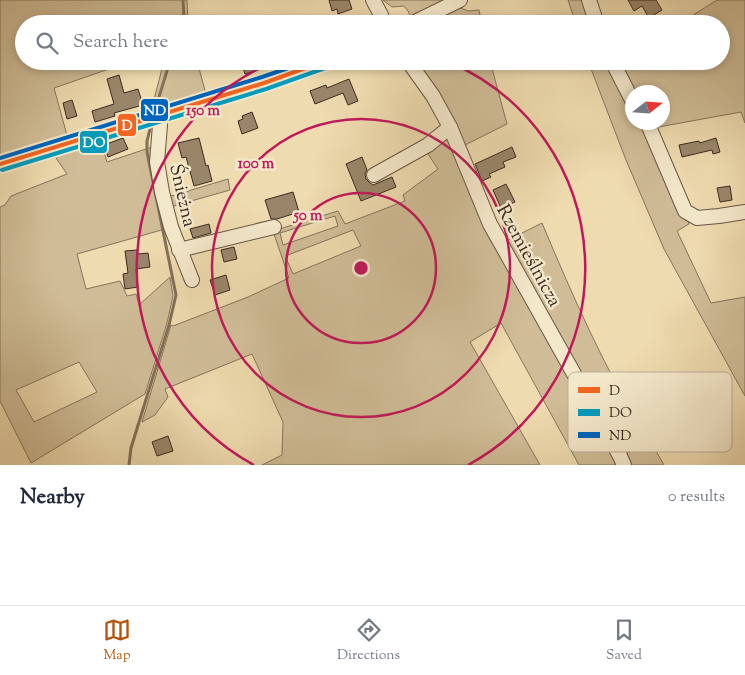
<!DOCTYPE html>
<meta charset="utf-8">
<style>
:root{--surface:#fff;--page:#f6f6f7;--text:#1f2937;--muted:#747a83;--line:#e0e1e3;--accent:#b45309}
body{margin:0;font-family:"Sorts Mill Goudy",serif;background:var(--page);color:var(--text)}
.compass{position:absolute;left:625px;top:85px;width:45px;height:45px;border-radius:50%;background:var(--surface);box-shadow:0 2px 8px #0003;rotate:73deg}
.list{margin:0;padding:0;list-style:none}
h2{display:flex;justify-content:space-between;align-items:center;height:65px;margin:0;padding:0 20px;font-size:21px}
h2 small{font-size:16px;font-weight:400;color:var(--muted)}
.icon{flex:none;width:28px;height:28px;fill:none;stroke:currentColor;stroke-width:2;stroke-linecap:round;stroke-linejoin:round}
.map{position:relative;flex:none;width:745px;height:465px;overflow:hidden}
.search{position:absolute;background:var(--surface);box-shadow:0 2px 8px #0003;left:15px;right:15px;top:15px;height:55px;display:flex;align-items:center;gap:12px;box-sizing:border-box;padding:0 18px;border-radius:28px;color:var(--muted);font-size:19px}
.sheet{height:140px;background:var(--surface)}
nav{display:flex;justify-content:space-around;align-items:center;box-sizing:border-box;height:70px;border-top:1px solid var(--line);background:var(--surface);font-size:14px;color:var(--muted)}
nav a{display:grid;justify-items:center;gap:2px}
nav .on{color:var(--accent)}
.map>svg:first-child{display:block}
</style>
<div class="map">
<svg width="745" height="465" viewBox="0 0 745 465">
<rect width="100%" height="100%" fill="#eedbaf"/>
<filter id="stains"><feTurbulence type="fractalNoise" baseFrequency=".004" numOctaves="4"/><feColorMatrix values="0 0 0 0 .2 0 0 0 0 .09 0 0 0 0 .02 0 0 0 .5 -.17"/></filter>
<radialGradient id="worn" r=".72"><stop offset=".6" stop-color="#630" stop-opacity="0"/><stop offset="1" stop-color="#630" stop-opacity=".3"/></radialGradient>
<g fill="#d0bd97" stroke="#86745c" fill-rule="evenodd">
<path d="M0,0H187L188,24H24V61H132L54,88L68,139L0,159Z"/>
<path d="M383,0H448L415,18L410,16L408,11L404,6L392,7Z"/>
<path d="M568,0H587L594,24H576Z"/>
<path d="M717,0H745V123L741,112L653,128L649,123L662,122V92L632,93L615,61H721V24H679Z"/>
<path d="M456,7L469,11L479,10L482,24H418Z"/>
<path d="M164,61H197L206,94L151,111Z"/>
<path d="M411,61H490L507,124L461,147Z"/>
<path d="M588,61H609L632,105V122L644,123L686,215L689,224L677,231L711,303L745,297V396L664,249L626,160Z"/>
<path d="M449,135L621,465H579L501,323L470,342L540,465H262L282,455L283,422L252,354L165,389L168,397L155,415L142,422L171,325L173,326L248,297L289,278L273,231L338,211L345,224L405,201L403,195L438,169L426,151ZM335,216L338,226L283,245L280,233ZM353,230L361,246L293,274L286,258L288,255Z"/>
<path d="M100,138L107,162L155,146L165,229L77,254L86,289L120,281L127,296L136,294L139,305L170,277L173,296L167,323L145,394L31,463L0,401V207L5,205L11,196L67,174L54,155ZM79,362L97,392L34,422L16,390Z"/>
<path d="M228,179L230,190L170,207L165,196L182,195L188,191Z"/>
<path d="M542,223C573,297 606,372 649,441L625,444L618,440L504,242Z"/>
<path d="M647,450L656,451L664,465H629L627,454L628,452Z"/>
</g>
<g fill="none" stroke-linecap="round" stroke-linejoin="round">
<g stroke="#837058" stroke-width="3">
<path d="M182,24L184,18L183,0"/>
<path d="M155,110L170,61"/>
<path d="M129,465L131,448L169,325L176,295L147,152V141L151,125"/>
</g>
</g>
<g fill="#99866a" stroke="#3d2a20">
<path d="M329,0H349L352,9L338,14L337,9L332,11Z"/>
<path d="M628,0H656L662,10L649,18L642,6L634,11Z"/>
<path d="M241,61H255L258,70L245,74Z"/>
<path d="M119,75L124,93L138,89L143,105L114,113L115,116L95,122L92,111L114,104L107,79Z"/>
<path d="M349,79L358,101L348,105L343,93L315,104L310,91L326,85L327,88Z"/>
<path d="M72,100L77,116L67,119L63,103Z"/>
<path d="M252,112L258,128L242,134L238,121L243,119L242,116Z"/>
<path d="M123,138L128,149L108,157L104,145Z"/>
<path d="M199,138L206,166L208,165L212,181L194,186L186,157L182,158L178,143Z"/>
<path d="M716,138L720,152L713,154L712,150L682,157L679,145L699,141L700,143Z"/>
<path d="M512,147L516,157L503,162L505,167L489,174L491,177L482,181L475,164Z"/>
<path d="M362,157L367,170L365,174L366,179L369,182L373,185L392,177L396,187L361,201L346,164Z"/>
<path d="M506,184L515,202L501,208L493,190Z"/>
<path d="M730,186L732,200L720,202L717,188Z"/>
<path d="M293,192L299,212L277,219H271L265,200Z"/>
<path d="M209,224L211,233L193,238L190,229Z"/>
<path d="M234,247L237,259L224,262L221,250Z"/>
<path d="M137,250L138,254L148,253L150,267L136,269L138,287L125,289L123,274L128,273L125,251Z"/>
<path d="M226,275L230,290L215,295L210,280Z"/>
<path d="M168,436L173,451L157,456L152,442Z"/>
</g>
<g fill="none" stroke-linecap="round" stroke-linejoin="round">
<defs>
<g id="minor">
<path d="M373,0L381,15L383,24"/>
<path d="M589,0L597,24"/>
<path d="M411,24L460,0"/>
<path d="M408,61L433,96L450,127L490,224L620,456L624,465"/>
<path d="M612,61L632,100"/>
<path d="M160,114V125L157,162L162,192L171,227L192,280"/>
<path d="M647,122L685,211L697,218L719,216L745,212"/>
<path d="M0,164C54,149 106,131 160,114C215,97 272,84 326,61"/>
<path d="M374,175L428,145L450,127"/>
<path d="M179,250L274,227"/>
</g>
</defs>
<use href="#minor" stroke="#695644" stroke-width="16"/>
<path stroke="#3d2a20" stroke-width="2" stroke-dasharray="1 2.5" stroke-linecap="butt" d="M630,448H651"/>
<use href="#minor" stroke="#f4e8cb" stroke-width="14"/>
<defs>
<path id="bus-1" d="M0,164L264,83L325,61"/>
<path id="bus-2" d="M2,170L266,89L328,67"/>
<path id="bus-3" d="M0,158L262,77L309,61"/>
</defs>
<use href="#bus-1" stroke="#f4e8cb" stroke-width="8"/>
<use href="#bus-2" stroke="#f4e8cb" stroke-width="8"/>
<use href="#bus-3" stroke="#f4e8cb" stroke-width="8"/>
<use href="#bus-1" stroke="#f26522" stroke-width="4"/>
<use href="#bus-2" stroke="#069cbd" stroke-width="4"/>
<use href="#bus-3" stroke="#0065bd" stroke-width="4"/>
</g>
<g fill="none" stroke="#c2185b" stroke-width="2.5">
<circle cx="361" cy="268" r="75"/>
<circle cx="361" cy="268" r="149"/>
<path d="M254 465A224 224 0 0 1 273 62M449 62A224 224 0 0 1 468 465"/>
</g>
<g text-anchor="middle" stroke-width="5" stroke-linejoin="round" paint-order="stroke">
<g font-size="19" fill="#3d2a20" stroke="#f4e8cb">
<text transform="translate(184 195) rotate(77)" y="7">Śnieżna</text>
<text transform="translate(530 255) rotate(61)" y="7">Rzemieślnicza</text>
</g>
</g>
<rect x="568" y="372" width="164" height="80" rx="8" fill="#f4e8cb" stroke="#bdaf98" stroke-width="1"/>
<rect x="578" y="387" width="22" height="6" fill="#f26522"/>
<rect x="578" y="409" width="22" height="7" fill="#069cbd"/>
<rect x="578" y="432" width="22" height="6" fill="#0065bd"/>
<g font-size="14" fill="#3d2a20">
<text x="609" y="395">D</text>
<text x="609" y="417">DO</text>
<text x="609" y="440">ND</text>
</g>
<circle cx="361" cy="268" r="8" fill="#c2185b" stroke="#f4e8cb" stroke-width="2.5"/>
<g font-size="15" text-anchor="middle" font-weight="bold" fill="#c2185b" stroke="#f4e8cb" stroke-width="5" stroke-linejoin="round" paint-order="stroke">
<text x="203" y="115">150 m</text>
<text x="256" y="168">100 m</text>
<text x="308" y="220">50 m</text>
</g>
<g stroke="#f4e8cb" stroke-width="2">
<rect x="140" y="98" width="29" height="24" rx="5" fill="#0065bd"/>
<rect x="117" y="113" width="20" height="24" rx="5" fill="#f26522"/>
<rect x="79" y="130" width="29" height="24" rx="5" fill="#069cbd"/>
</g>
<g font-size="14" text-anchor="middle" font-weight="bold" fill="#fff">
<text x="155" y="115">ND</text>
<text x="127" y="130">D</text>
<text x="94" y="147">DO</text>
</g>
<rect width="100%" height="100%" filter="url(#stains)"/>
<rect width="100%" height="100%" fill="url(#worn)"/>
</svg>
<svg class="compass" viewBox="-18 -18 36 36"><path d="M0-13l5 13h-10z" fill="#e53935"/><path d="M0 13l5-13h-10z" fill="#747a83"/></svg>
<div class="search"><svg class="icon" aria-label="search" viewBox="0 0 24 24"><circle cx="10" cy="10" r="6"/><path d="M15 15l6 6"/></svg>Search here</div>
</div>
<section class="sheet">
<h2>Nearby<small>0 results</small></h2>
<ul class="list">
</ul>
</section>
<nav>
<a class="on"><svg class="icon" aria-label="map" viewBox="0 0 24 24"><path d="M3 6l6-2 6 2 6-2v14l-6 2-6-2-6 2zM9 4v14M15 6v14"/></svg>Map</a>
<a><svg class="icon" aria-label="directions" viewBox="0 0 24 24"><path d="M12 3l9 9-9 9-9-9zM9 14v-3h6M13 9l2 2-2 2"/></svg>Directions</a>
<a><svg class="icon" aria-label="saved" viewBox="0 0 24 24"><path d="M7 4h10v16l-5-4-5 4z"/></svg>Saved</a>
</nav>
